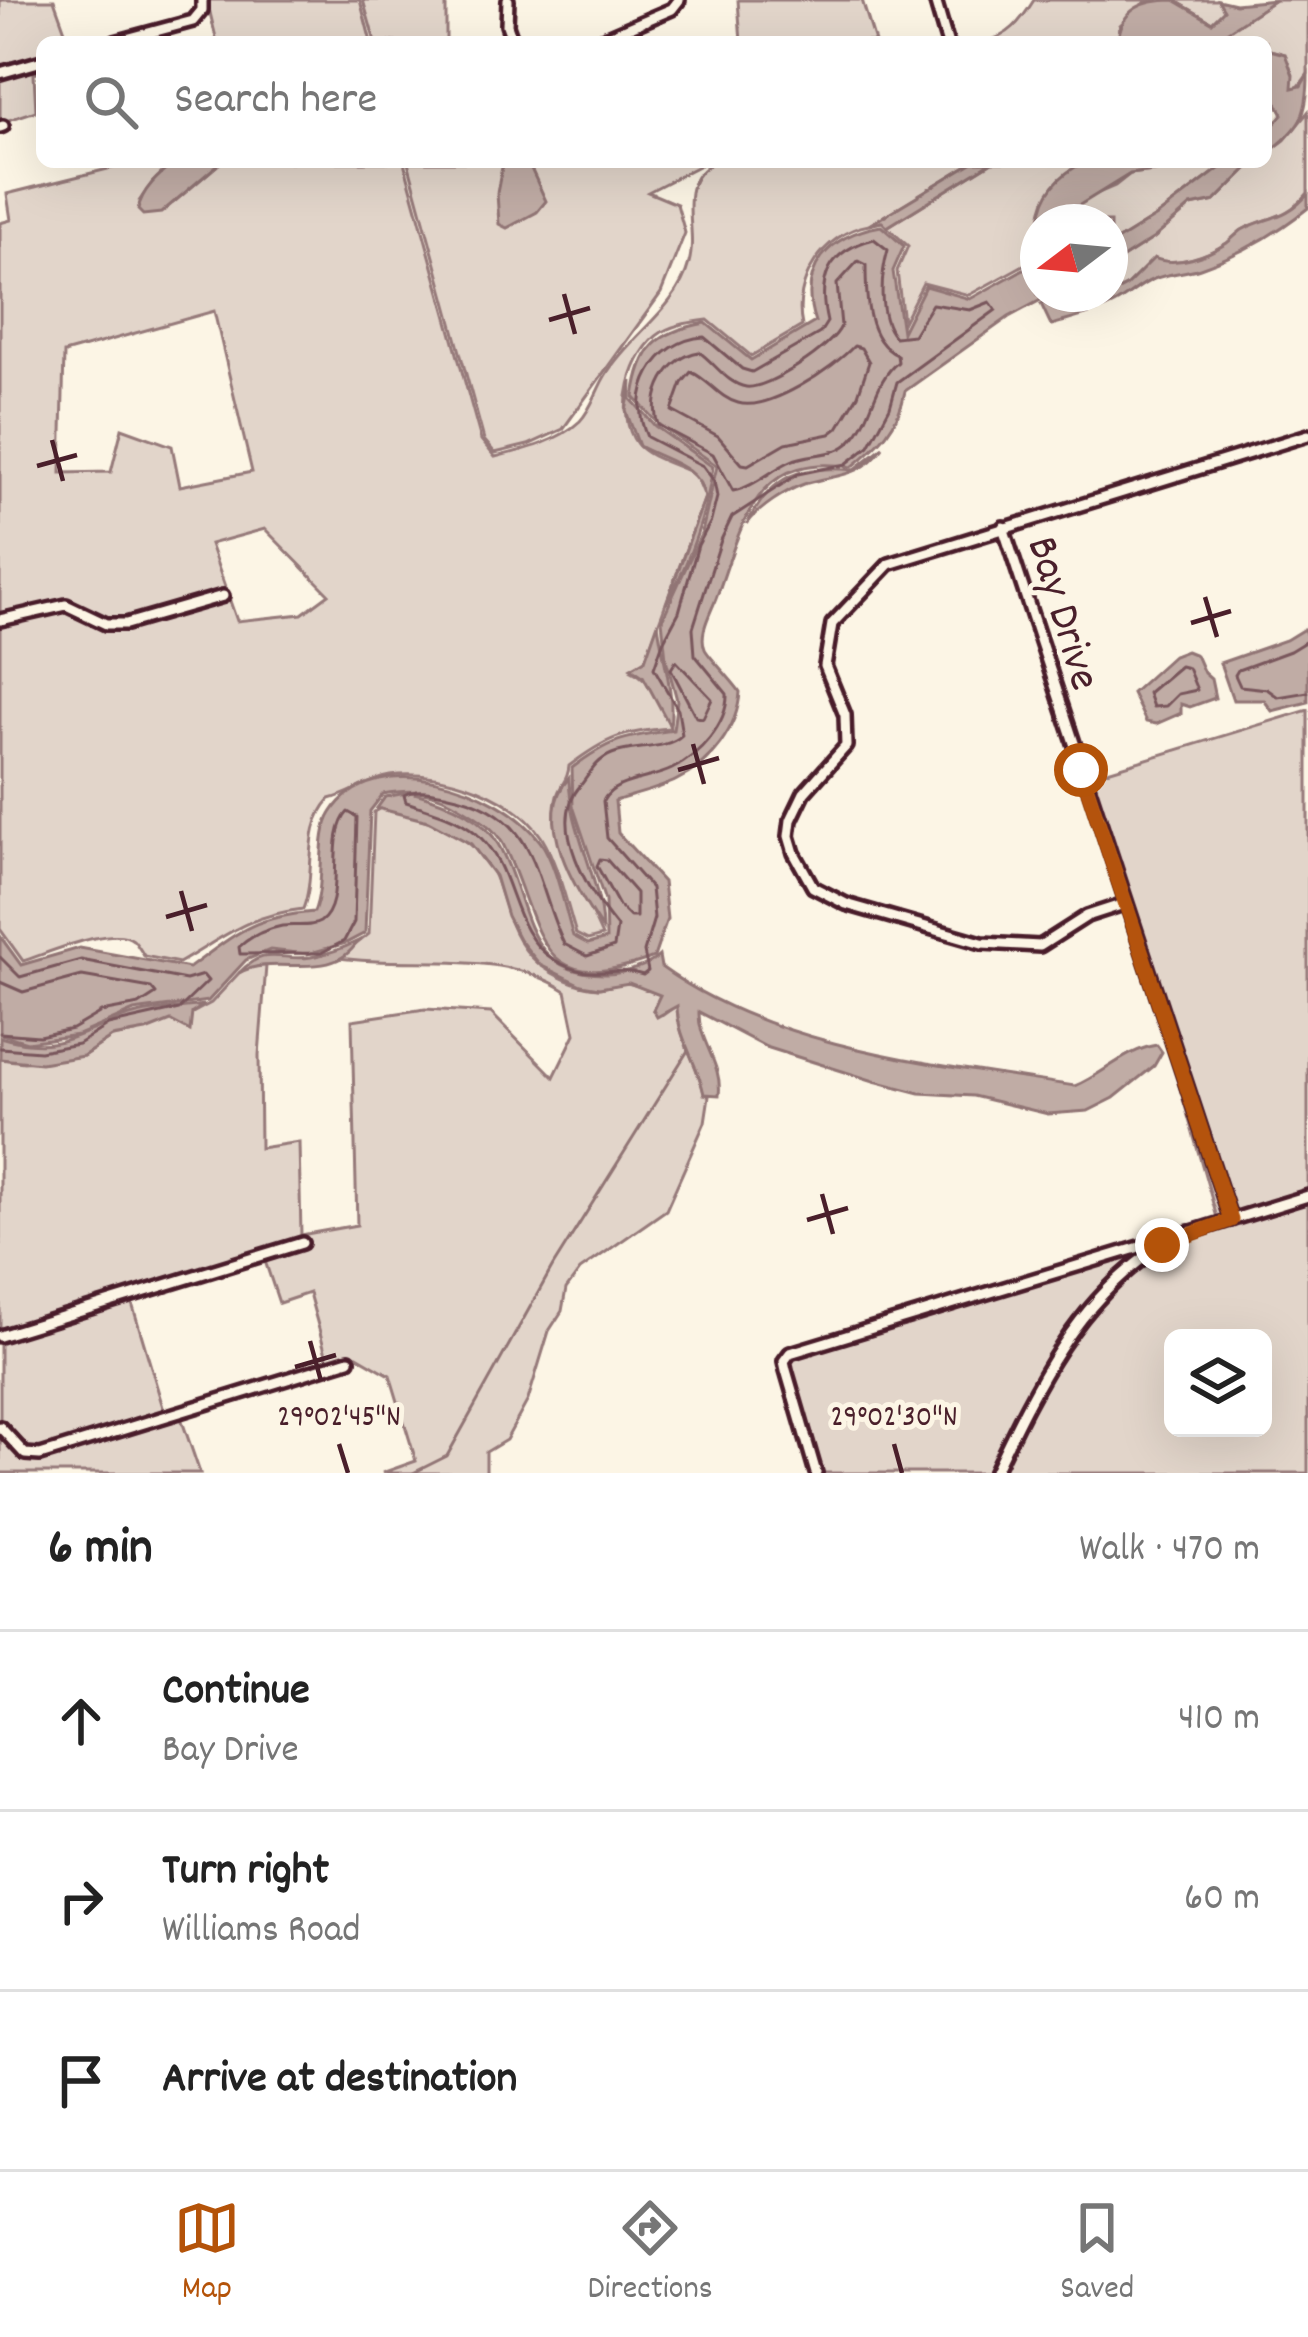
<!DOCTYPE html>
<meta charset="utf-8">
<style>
:root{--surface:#fff;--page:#f2f2f2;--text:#222;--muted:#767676;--line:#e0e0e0;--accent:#b45309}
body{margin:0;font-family:Dekko,sans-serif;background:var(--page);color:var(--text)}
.controls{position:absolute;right:36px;bottom:36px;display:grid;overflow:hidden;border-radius:18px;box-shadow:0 12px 48px #0002}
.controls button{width:108px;height:108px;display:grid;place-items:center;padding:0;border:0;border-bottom:3px solid var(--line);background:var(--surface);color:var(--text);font:60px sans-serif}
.compass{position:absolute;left:1020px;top:204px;width:108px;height:108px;border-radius:50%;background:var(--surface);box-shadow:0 12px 48px #0002;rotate:254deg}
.stop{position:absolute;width:36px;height:36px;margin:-27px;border:9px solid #b45309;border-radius:50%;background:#fff}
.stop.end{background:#b45309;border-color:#fff;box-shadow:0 3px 12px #0008}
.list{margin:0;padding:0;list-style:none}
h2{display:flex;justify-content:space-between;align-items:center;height:156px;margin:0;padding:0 48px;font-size:51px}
h2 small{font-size:39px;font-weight:400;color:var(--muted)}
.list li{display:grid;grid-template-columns:78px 1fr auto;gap:36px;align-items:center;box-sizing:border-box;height:180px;padding:0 48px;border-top:3px solid var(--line)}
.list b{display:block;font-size:45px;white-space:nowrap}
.list p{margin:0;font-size:39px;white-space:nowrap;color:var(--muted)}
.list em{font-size:39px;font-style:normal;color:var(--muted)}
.icon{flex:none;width:66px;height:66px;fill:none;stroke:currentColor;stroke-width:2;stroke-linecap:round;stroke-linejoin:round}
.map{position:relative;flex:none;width:1308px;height:1473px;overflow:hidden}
.search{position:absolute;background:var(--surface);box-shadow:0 12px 48px #0002;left:36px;right:36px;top:36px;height:132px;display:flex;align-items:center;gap:30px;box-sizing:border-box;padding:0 42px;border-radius:18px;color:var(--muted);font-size:45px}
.sheet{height:696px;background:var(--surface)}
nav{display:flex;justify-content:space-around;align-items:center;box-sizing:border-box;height:168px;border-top:3px solid var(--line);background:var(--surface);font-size:33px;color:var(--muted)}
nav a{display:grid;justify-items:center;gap:6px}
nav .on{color:var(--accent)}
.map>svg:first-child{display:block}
</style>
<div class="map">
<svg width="1308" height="1473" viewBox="0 0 1308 1473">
<rect width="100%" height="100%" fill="#fcf5e5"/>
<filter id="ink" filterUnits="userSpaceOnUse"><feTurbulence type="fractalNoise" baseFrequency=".00833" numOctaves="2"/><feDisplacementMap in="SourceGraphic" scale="24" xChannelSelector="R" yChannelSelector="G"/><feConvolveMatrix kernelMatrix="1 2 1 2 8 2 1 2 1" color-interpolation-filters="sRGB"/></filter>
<g filter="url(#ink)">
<g fill="#e2d5ca" stroke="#967a7a" stroke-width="3" fill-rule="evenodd">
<path d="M0,0H54L69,42H42V57L0,69Z"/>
<path d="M207,0H360L371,42H217Z"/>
<path d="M363,0H446V42H375Z"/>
<path d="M738,0H862L875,42H741Z"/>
<path d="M1034,0H1159L1145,3L1120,25L1118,42H984C1009,37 1021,21 1034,0Z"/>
<path d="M1174,0H1218L1225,10L1212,22Z"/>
<path d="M1275,0H1308V74L1297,89L1292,88L1285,54L1266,49V42L1225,38L1229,29Z"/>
<path d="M42,66V71L34,74L36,111L0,123V77Z"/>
<path d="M1308,112V193C1286,220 1268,216 1242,230C1240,231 1229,241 1227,243C1208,255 1176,267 1154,259L1126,286L1110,293V266L1154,238L1191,206L1215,201L1254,162H1266V154L1285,140Z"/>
<path d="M136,162H175L152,183L140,200L173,203L221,162H404L481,440L495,457C524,450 558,442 580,421C592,409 597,388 607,373C631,334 677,309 689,263C699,228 673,183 714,162H973L869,225C823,233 792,282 802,326L751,356L708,320C692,322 676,324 662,332C631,351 614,414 637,444C649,459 680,465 696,475L705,497L645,660L632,671C651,679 665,707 670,728C623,732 607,737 569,766C568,781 561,783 557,796C553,810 555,827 559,841L602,936L588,940L576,934C567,904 560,873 546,845C523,797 441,768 391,776C368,780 351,794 330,799C302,829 317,873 303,909C246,916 227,935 179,963L144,956C143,954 135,941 133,940C114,924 46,954 23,961L0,929V223L11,220L7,194ZM214,311L252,472L180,486L172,446L122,428L111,472L61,473L64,353ZM265,529L329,594L302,614L237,621L210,544Z"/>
<path d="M408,162H706L648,192L677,204L685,233L661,293L563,429L528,445L495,453L484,440Z"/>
<path d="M992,162H1084C1043,183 1038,215 1038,257L969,295L923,283L903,322L897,271L908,246L887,227Z"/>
<path d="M1181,162H1228L1157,216L1110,245V222H1089L1078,206L1082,200L1115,186L1130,174L1176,168Z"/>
<path d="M1308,710V1473H823L785,1358L1218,1221L1091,776ZM1173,1338H1263V1428H1173Z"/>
<path d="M382,807C424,818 480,834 496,880C506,909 513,943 538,963C554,976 578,987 598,988C608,988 617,983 626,983C636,984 652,992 661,995L653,1010L663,1015L677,1005C677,1038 698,1062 704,1093L709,1096L705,1122L666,1210L580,1270L566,1289L562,1311L549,1331L528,1400L506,1440L486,1452V1473H382L416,1461L390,1375L357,1356L329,1365L309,1293L279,1303L262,1252L131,1300L165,1414L179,1412L200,1473H0V1059L24,1062L83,1056L112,1037L135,1033L192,1013L211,1003L239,973L250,966H266L259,1055L260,1148L299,1142L301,1235L357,1225L352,1020L425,1009L491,1013L554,1077L575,1034L566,991C499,947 414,969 339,958L369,934L374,812Z"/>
</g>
<g fill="#c0aca5" stroke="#917474" stroke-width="3">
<path d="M1174,0L1212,22L1224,10L1218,0L1235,4L1275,0L1225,33L1226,38L1239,42H1118C1121,8 1143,0 1174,0Z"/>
<path d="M1266,49L1285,54L1293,75L1292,88L1301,86L1308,74C1308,116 1301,129 1266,154V134L1283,114L1266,83Z"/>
<path d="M175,162H221L161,213L143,215L138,210C141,190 160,174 175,162Z"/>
<path d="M503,162H528L546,201L537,212L507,228L499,224L497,193Z"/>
<path d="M973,162H992L887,227L882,222L869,225Z"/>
<path d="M1084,162H1181L1176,168L1130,174L1078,206L1064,207L1040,220C1043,192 1059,175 1084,162Z"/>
<path d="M1228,162H1254L1215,201L1191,206L1154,238L1110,266V245L1157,216Z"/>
<path d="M1308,194V208C1277,233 1238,255 1200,268C1185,273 1169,273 1154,279C1139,285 1129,296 1114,304C1095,314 1072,319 1051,325L1041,304L1059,294H1074L1086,307L1126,286L1154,258C1176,268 1208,255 1227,243C1230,241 1239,232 1242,230C1268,216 1286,220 1308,194Z"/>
<path d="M881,226L904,246L893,271L902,332L925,286L970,299L1038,261V294H1052L1009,317L905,391C899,426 879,445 852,467C755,451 743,523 717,596C712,611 698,632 705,649C707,655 734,682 740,692C738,728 710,764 677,780C658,790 635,794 615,801L618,833L663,882L667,919L654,957C532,1003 543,925 503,844C495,828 477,817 462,808C435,791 414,788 383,794L370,811L365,933L346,943L307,954L270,950L246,960L208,1001L134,1011L78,1035L27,1042L0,1034V936L21,965L80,948L189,968C238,932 252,917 314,912C326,883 316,836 331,813C373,745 500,786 540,841C556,862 565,910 573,936L588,944L606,939L605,901L573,806L572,768C611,738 626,737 673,730L677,700L666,659L662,620L702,532L717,466L658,424L634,397C641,347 656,332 706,323L751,360L815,322C797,268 829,235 881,226Z"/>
<path d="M632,381L631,399L655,426L713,467C706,515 690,561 666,604L705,497C699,465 663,460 639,446L626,411Z"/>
<path d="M883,447C859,480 838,473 804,484C785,491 759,508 747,524C773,473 801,465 854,470Z"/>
<path d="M658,623C662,658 675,691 670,726L643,676L631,668L645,660Z"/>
<path d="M1304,629L1308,639V702L1272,711L1264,700H1233L1220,663L1286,640Z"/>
<path d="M1186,651L1196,655L1204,673L1211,679L1215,698L1190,707L1181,704V713L1156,724L1146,722L1132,693L1173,656Z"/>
<path d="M569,778C570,832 601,877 602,929C577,892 531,819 569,778Z"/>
<path d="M411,792C442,800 481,814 498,844C531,900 519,976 607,974C625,973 647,967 659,956L661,967C774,1049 940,1065 1075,1086C1104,1074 1125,1050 1157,1045L1162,1052L1154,1066L1114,1098L1088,1111L1048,1114L973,1096L920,1093L874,1081L766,1047L699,1012C698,1041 723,1064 719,1095L704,1094C697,1061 678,1039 677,1006L657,1017L653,1010L660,995L629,983L599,988L581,985L540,965L519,939L507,916L495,876L471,844L428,821L377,808L385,797Z"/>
<path d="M358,941C331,985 276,952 239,973C266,944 280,962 311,957C327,954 344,948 358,941Z"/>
<path d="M204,1005L192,1013L190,1031L171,1021L146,1031L112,1037L83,1056L41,1063L0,1059V1037C64,1057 82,1027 137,1014C159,1009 182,1008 204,1005Z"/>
</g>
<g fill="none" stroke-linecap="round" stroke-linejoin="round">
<g stroke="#79575c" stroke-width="3">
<path d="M874,239L888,250C881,274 877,317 895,337L913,335L932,304L970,310L990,302L996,310L897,382L890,407L869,446L846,464L798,474L732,517L721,540L693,628L695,655L727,694C728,724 698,756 672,769C651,780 614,779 603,801L607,838L651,888L654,918L644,952L648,971L643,975C609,963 595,985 553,959C511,933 515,872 482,839C463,818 432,811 406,802L404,795C418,787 433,792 449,795C541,814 533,880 564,944L587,956L614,947L617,927C589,893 547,825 580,786C590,774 595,761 612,754C633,745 666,751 682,735L678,710L654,668L663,642L679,612L698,545L711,521L717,497L714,481L703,466L647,437C627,394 655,340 704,337L742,369L752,372L820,333L827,322C817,279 827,251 874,239Z"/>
<path d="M858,261L866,265C866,297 866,340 897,355L898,362C873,382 874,416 852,440C836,458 811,452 791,461C771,470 754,487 733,491L713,454L658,425C648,396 667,357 699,352C714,362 727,384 746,387C767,390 834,346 841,326L837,284Z"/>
<path d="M854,346L861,348L869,362L858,395L838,428L830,434L786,443L748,465L742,464L718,436L672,411L682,383L691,372C708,379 719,398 738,403C769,412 833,368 854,346Z"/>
<path d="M1308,640L1290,651L1238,670L1235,675L1240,686L1267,689L1278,697L1308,692"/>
<path d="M676,661L712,699L703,718L696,717L671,669Z"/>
<path d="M1180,666L1188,668L1197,690L1178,694L1166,706L1153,707L1148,693Z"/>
<path d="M348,812L357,817L354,922L344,941L321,953L240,954L239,947C251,936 266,929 282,926C293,924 310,928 320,922C348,903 324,837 348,812Z"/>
<path d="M600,859L607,860L636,893V917H630L619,906L597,866Z"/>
<path d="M0,957L20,977L81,960L186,980L203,975L208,981L179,1009L108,1025L78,1044L40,1051L0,1048"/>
<path d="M0,982L23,992L82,976L151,988L156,994L139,1005L101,1012L72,1029L39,1036L0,1033"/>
</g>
<path stroke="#917474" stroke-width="3" d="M413,1473L447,1456L553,1266L687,1052"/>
<defs>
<g id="street">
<path d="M508,0L507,25L513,42"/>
<path d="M935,0L947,41"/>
<path d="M115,42L193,21L202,10V0"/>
<path d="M595,42L672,9L679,0"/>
<path d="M0,73L42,61"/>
<path d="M0,127L3,126"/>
<path d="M1003,527L1231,1220"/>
<path d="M0,620L66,605L106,624H126L223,596"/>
<path d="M1124,904L1087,916L1040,946L982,943L846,904L813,887L794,853L789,836L791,820L804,793L846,746L845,715L825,666L832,624L889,564L1308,435"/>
<path d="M1188,1233L1308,1196"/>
<path d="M0,1336L302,1243"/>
<path d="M0,1427L25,1454L40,1455L349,1360"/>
<path d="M816,1473L786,1370L784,1361L790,1353L1189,1232"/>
<path d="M994,1473C1036,1385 1077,1299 1162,1245"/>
</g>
</defs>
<use href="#street" stroke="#4a1f2b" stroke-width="18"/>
<use href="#street" stroke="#fcf5e5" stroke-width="9"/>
</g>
</g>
<g fill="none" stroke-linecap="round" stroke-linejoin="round" filter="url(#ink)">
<path stroke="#b45309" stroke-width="15" d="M1081,770L1231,1220L1162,1245"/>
</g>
<path fill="none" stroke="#4a1f2b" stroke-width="4.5" d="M564,294L575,334M549,320L590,308M52,440L63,481M37,466L77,455M1205,597L1217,637M1191,623L1231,611M693,744L704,784M678,770L719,758M181,891L192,931M166,917L207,905M822,1194L833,1234M807,1220L848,1208M310,1341L321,1381M295,1367L336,1355M339,1444L348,1473M894,1444L902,1473"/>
<g text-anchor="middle" stroke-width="10" stroke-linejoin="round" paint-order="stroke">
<g font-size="45" fill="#4a1f2b" stroke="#fcf5e5">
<text transform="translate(1067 612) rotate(73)" y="16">Bay Drive</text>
</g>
</g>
<g font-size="30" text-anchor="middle" fill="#4a1f2b" stroke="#fcf5e5" stroke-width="10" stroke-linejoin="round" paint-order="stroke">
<text x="339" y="1425">29°02'45"N</text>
<text x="894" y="1425">29°02'30"N</text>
</g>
</svg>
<div class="controls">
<button><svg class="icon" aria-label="layers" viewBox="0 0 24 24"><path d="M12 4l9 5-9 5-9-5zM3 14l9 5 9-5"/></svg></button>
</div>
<svg class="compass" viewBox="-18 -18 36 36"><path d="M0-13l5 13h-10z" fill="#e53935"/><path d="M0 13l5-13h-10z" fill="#767676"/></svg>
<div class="stop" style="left:1081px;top:770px"></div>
<div class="stop end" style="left:1162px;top:1245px"></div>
<div class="search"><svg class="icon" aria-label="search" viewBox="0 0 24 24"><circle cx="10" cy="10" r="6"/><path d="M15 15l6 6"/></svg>Search here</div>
</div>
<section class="sheet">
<h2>6 min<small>Walk · 470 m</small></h2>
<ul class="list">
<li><svg class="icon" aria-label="ahead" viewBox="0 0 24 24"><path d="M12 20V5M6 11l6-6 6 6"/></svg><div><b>Continue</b><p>Bay Drive</p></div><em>410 m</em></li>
<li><svg class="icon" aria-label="right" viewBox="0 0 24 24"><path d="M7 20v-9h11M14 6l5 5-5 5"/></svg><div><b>Turn right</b><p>Williams Road</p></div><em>60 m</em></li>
<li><svg class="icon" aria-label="arrive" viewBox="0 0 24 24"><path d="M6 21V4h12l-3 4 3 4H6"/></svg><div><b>Arrive at destination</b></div></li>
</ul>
</section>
<nav>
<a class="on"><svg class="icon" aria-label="map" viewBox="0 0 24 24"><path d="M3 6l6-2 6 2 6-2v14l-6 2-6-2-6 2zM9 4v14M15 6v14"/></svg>Map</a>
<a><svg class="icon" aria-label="directions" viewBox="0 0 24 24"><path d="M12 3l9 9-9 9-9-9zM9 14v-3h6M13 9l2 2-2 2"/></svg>Directions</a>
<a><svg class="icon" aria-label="saved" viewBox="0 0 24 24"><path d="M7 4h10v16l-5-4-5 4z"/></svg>Saved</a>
</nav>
